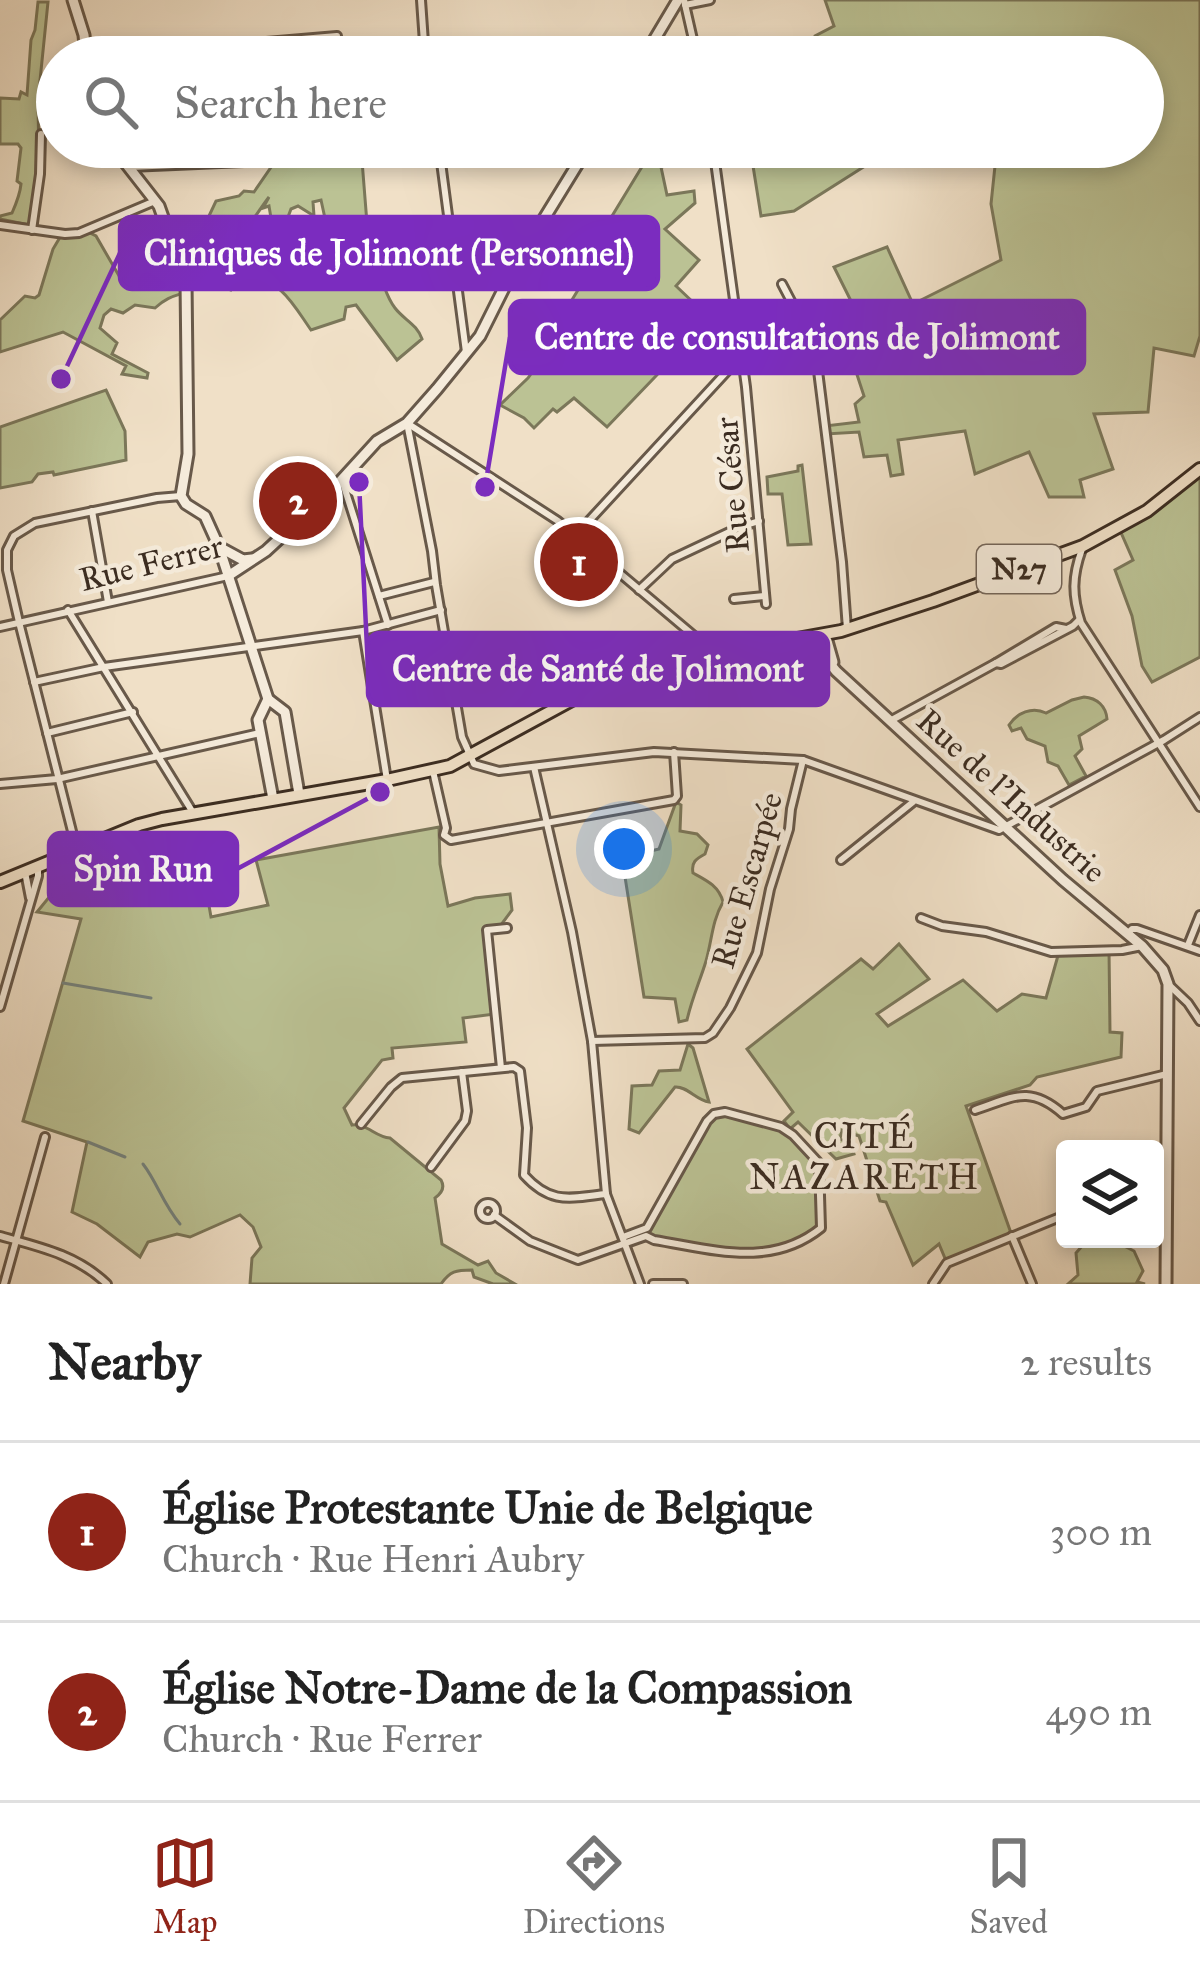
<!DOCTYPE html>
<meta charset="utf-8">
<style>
:root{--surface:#fff;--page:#f2f2f2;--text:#222;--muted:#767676;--line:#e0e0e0;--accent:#8f2418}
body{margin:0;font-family:"IM FELL Great Primer",serif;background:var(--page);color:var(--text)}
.controls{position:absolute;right:36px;bottom:36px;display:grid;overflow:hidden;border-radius:12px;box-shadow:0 6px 18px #0003}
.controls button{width:108px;height:108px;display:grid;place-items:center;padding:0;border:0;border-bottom:3px solid var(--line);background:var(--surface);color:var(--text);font:60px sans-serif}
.you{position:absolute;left:624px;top:849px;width:42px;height:42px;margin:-30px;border:9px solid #fff;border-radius:50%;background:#1a73e8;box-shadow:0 0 0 18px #1a73e833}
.badge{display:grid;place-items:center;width:78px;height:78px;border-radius:50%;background:var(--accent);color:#fff;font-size:39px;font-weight:700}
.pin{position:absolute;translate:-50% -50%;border:6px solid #fff;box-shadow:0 3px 12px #0006}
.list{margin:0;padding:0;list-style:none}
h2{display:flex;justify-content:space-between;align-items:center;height:156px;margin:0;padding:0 48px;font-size:51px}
h2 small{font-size:39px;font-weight:400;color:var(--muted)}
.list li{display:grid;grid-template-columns:78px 1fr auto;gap:36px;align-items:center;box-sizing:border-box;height:180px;padding:0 48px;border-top:3px solid var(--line)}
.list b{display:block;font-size:45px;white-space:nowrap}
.list p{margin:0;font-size:39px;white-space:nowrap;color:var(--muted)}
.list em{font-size:39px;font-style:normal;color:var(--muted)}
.icon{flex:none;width:66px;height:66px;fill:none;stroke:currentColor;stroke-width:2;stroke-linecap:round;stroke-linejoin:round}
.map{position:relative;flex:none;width:1200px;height:1284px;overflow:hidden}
.search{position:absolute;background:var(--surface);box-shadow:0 6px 18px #0003;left:36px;right:36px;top:36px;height:132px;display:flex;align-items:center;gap:30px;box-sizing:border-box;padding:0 42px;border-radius:66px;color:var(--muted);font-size:45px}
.sheet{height:516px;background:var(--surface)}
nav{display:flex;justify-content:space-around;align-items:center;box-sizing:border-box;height:168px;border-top:3px solid var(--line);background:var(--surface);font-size:33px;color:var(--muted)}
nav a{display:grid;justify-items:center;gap:6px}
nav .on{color:var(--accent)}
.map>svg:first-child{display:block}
</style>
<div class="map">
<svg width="1200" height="1284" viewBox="0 0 1200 1284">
<rect width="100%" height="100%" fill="#f0e0c7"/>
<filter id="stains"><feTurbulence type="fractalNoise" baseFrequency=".00167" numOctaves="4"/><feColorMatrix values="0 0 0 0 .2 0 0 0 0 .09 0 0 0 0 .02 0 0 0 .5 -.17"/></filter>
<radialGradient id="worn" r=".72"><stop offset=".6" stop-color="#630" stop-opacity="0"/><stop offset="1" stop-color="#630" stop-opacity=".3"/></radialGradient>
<g fill="#bbc294" stroke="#7b775a" stroke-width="3" fill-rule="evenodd">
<path d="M825,0H1200V336L1194,356L1154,348L1148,412L1094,414L1113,469L1080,480L1084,497H1049L1029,452L975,474L965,431L898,440L903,474L891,476L887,455L864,457L859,432L826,434L825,426L859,422L855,404L864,396L846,341L865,329L834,267L887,247L913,304L1001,260L991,204L997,147H1143V57H773L814,44L815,36L834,26Z"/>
<path d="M38,2H48L38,100L39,166L29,225L0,219V216L12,213C16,204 20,195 21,184L17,181L21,148L18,144H0V98L19,99L21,92L27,95L31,40L35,30Z"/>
<path d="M285,147L361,148L370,261C384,275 383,293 395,308C404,320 417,324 422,339L397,360L356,305L346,307L344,319L311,330C294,306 281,278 248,278L231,290L223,287L217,272L242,242L260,231L271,218L269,206L263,208L269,197C248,225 224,267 195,287C182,297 172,292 155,308L135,305L123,313L111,309L104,315L100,328L117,343L112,354L148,373L147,378L122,374L126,366L63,332L0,352V320L25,296L35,298L39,295L53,249L62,234L86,231L96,236L122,281L127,284C145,274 161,270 180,262L182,269L190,267L220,232L208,218L216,201L239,196L244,191L254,192ZM321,200L326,223L345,237L322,260L313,257L288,217L291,209L298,206L314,216L313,202Z"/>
<path d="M654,147H660L661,155L713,148L715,158L661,167L667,195L694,191L695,203L665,229L699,260L676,286L696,305L663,340L677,354L607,427L574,398L557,412L553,409L534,428L524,418L500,405L528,378L573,315L567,308L578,290L570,285Z"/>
<path d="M750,147H895L794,211L761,216Z"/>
<path d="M106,390L125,431L126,460L54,475L53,472L38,474L32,482L0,488V427Z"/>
<path d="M802,465L811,544L788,545L782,494H768L767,477L798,471V466Z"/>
<path d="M1200,469V657L1152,682L1142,666L1132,616L1115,570L1133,560L1119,528Z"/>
<path d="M1084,697C1097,698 1106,706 1107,719L1079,736L1082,749L1075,756L1086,776L1069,785L1058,766L1048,762L1045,746L1027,739L1021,728L1012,731L1009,725C1017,713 1032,706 1046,713L1072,700Z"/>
<path d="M676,802L681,805L680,831L697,834L708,845L705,854C696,859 691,862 693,873C706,880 719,886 723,902C712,921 712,940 706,961C700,981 692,998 687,1020L679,1022L675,999L644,997L622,858L659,849Z"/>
<path d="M439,827L440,864L448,906L475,898L510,894L512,910L498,929L487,930L495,1014L463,1018L466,1042L392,1048L393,1058L382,1060L344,1108L352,1125C367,1123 375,1137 390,1138L441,1180C445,1187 442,1193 435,1198L442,1244L478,1265L488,1261L496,1273L515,1284H493L474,1277L472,1270C456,1270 450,1271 441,1284H250L252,1258L261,1247L253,1227L240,1215L190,1237L177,1234L148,1242L140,1257L97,1224L72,1212L87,1142L23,1121L81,919L37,912L50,896L55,900L113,891L115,896L146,898L145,879L178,873L184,886L205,883L211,917L268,905L256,860Z"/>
<path d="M899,944L929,979L877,1014L888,1026L963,980L997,1011L1022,994L1046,998L1059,952L1109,950L1110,1032L1122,1033L1121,1057L1037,1077L1030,1085L966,1106L1012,1236L947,1263L939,1244L913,1265L886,1202L880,1201L859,1136L842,1130L840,1139L851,1144L854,1154L836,1159L798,1122L790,1129L784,1121L793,1112L747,1049L861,959L873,969Z"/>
<path d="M688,1044L693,1048L709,1102C696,1100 687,1086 675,1087L639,1133L629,1129L632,1086L652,1085L659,1071L680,1070Z"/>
<path d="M715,1113L785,1129L817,1160L819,1231L761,1255L644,1237Z"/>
<path d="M1095,1239H1110L1134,1251L1143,1271L1137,1282L1145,1284H1068L1078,1275L1076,1253L1083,1245Z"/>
</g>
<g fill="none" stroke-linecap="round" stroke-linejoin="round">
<g stroke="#75827d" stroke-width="3">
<path d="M1018,40L1079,38"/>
<path d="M63,983L151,998"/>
<path d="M88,1142L125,1157"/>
<path d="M143,1164C157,1182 163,1204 180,1224"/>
</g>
<defs>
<g id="minor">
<path d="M421,0L425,57"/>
<path d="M684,0L697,57"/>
<path d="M685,5L710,0"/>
<path d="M231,44L232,57"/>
<path d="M86,57L337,36"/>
<path d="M238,147L239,162"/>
<path d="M439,147L466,352"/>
<path d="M713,147L746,387L766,604"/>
<path d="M129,167L269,161"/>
<path d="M0,225L65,234L79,233L155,201"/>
<path d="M32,230L40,174L41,134"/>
<path d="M782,284L815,347L842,562L847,629"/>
<path d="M407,423L432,551L436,585L462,737L474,764L499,771L654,752L803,760L999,830L1164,740L1200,717"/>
<path d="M410,425L558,521L699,640L724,651"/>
<path d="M342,480L388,625"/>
<path d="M92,511L108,602"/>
<path d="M575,536L742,355"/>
<path d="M1082,549C1072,577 1072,595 1081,623L1200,807"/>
<path d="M639,590L672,559L740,527L759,521"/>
<path d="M379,596L434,582"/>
<path d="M734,599L765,596"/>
<path d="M68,610L192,811"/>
<path d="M0,627L228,576"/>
<path d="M1066,629L1056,627L996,663L1001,664L1073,626L1079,620"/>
<path d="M363,631L387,780"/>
<path d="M34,682L104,667L363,631L441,610"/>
<path d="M890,721L996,663"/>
<path d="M47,733L133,712"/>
<path d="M534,767L572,932L592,1041L606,1194L640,1284"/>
<path d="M433,771L446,828L444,835L451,840L674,800L677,796L674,752"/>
<path d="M0,784L57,779L260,733"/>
<path d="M77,851L19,622L7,570V550L14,536L35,523L157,498L181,496"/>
<path d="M841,860L913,802"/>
<path d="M25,872L30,898"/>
<path d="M921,918L942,926L986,932L1051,952L1122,950L1142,946"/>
<path d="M1128,933L1132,929H1137L1200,951"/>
<path d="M1188,945L1200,915"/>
<path d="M1168,984L1188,1003L1200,1021"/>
<path d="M0,1007L38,876V867"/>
<path d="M592,1041L705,1038L713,1033L730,1008L757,953L770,889L789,829L791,809L803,760"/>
<path d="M501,1068L487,930L507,928"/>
<path d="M975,1110C1012,1098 1029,1084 1063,1114L1086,1107L1097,1091L1167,1074"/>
<path d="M361,1124L391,1087L402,1078L514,1067L520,1071L527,1128L524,1175C551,1205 570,1198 606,1194"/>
<path d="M431,1167L465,1121L467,1111L462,1072"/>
<circle cx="488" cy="1211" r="8"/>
<path d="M494,1215L530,1241L578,1260L646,1236L654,1240C712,1249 770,1269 821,1228L819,1163L793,1135L781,1127L725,1112L714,1114L707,1121L647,1228L623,1237"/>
<path d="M0,1236C40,1247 77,1255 107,1284"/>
<path d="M1012,1236L1032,1284"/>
<path d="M4,1284L45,1137"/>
<path d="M653,1284H683"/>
<path d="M933,1284L947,1263L1065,1215"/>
</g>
<g id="tertiary">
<path d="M73,0L84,35L86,57"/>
<path d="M644,57L678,0"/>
<path d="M113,147L159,206L186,282L188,454L181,496L186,504L205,516L219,547L268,699"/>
<path d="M219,547L243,560L252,559"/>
<path d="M228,576L266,551L335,487L377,441L407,423L437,389L480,336L515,266L588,147"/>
<path d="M821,636L827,641L833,662"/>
<path d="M809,638L836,671L1063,880L1142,946L1163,970L1168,984L1166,1284"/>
<path d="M268,699L285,712L299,794"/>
<path d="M268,699L258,720L273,799"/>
</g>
<path id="primary" d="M0,882L139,825L162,819L387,780L450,766L579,696L626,677L688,659L841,631L933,601L1083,546L1147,511L1200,469"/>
</defs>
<use href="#minor" stroke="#68594a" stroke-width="12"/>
<use href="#tertiary" stroke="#68594a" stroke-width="15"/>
<use href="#primary" stroke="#3b2c21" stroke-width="16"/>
<use href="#minor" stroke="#f5ebdb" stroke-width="6"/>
<use href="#tertiary" stroke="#f5ebdb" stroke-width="9"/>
<use href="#primary" stroke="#f0e0c7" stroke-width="10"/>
</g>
<g text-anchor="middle" stroke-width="9" stroke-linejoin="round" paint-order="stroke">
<rect fill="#f5ebdb" stroke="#736559" stroke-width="3" x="977" y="545" width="84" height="48" rx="9"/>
<g font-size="30" font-weight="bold" fill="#3b2c21">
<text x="1019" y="579">N27</text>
</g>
<g font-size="33" fill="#3b2c21" stroke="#f5ebdb">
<text transform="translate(731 485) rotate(-95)" y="12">Rue César</text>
<text transform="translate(151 562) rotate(-14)" y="12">Rue Ferrer</text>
<text transform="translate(1012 795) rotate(42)" y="12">Rue de l'Industrie</text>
<text transform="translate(746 880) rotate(-74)" y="12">Rue Escarpée</text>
</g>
<g font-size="36" letter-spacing="3" fill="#3b2c21" stroke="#f5ebdb">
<text x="865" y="1148">CITÉ<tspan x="865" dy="41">NAZARETH</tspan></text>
</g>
</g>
<path fill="none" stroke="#7b2cbf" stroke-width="4.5" d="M61 379L120 253M485 487L510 337M359 482L368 669M380 792L237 869"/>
<g fill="#7b2cbf" stroke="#f5ebdb" stroke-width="4.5">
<circle cx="61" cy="379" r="12"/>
<circle cx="485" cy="487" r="12"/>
<circle cx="359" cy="482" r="12"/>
<circle cx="380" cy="792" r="12"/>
</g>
<g fill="#7b2cbf" stroke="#7b2cbf" stroke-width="4.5">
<rect x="120" y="217" width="538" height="72" rx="12"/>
<rect x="510" y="301" width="574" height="72" rx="12"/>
<rect x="368" y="633" width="460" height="72" rx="12"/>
<rect x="49" y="833" width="188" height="72" rx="12"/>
</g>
<g font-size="36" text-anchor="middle" font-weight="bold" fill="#fff">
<text x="389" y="265">Cliniques de Jolimont (Personnel)</text>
<text x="797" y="349">Centre de consultations de Jolimont</text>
<text x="598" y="681">Centre de Santé de Jolimont</text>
<text x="143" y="881">Spin Run</text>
</g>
<rect width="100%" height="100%" filter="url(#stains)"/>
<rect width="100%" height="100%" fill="url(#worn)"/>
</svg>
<div class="controls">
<button><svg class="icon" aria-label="layers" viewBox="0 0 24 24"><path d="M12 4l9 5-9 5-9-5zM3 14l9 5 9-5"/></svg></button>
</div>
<div class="you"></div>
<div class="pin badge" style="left:579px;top:562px">1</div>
<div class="pin badge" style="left:298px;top:501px">2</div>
<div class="search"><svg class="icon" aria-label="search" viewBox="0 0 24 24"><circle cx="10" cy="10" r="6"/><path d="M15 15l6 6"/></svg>Search here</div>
</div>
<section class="sheet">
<h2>Nearby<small>2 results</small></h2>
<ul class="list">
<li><span class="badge">1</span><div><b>Église Protestante Unie de Belgique</b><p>Church · Rue Henri Aubry</p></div><em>300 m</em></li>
<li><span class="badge">2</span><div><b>Église Notre-Dame de la Compassion</b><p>Church · Rue Ferrer</p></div><em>490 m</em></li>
</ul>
</section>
<nav>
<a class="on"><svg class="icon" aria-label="map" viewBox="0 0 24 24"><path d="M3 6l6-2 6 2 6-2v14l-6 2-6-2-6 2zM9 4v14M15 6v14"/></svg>Map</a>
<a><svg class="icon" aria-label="directions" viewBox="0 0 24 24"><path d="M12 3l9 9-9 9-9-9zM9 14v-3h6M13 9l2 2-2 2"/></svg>Directions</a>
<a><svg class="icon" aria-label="saved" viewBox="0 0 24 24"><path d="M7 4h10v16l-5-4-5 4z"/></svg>Saved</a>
</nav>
